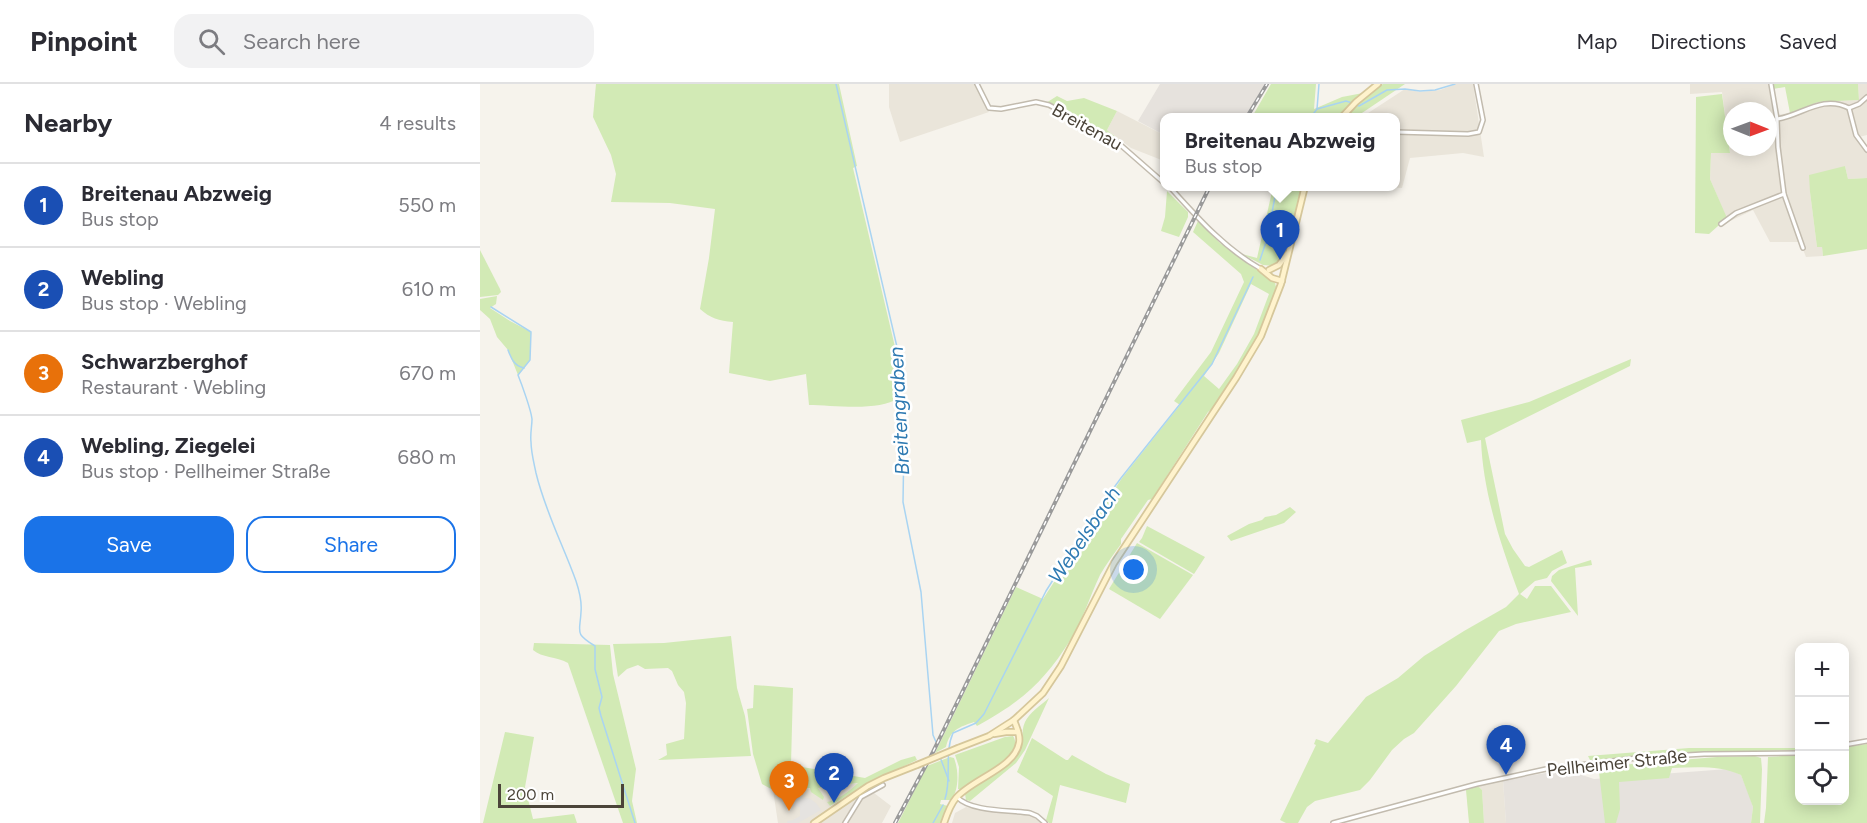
<!DOCTYPE html>
<meta charset="utf-8">
<style>
:root{--surface:#fff;--page:#f2f2f3;--text:#2b2b33;--muted:#7c7c81;--line:#e1e1e2;--accent:#1a73e8}
body{margin:0;font-family:Figtree,sans-serif;background:var(--page);color:var(--text)}
.controls{position:absolute;right:18px;bottom:18px;display:grid;overflow:hidden;border-radius:12px;box-shadow:0 3px 15px #0003}
.controls button{width:54px;height:54px;display:grid;place-items:center;padding:0;border:0;border-bottom:2px solid var(--line);background:var(--surface);color:var(--text);font:30px sans-serif}
.compass{position:absolute;left:1243px;top:18px;width:54px;height:54px;border-radius:50%;background:var(--surface);box-shadow:0 3px 15px #0003;rotate:91deg}
.scale{position:absolute;left:18px;bottom:15px;width:126px;box-sizing:border-box;padding-left:6px;border:3px solid #4b4439;border-top:0;font-size:16px;line-height:21px;white-space:nowrap;color:#4b4439;-webkit-text-stroke:4px #fff;paint-order:stroke}
.you{position:absolute;left:654px;top:486px;width:21px;height:21px;margin:-15px;border:4px solid #fff;border-radius:50%;background:#1a73e8;box-shadow:0 0 0 9px #1a73e833}
.badge{display:grid;place-items:center;width:39px;height:39px;border-radius:50%;background:var(--accent);color:#fff;font-size:20px;font-weight:700}
.pin{position:absolute;translate:-50% -50px;filter:drop-shadow(0 2px 3px #0008)}
.pin::after{content:'';position:absolute;top:32px;width:21px;height:18px;background:inherit;clip-path:polygon(0 0,100% 0,50% 100%)}
.popup{position:absolute;left:680px;top:29px;width:240px;height:78px;box-sizing:border-box;display:grid;place-content:center;border-radius:12px;background:var(--surface);filter:drop-shadow(0 2px 4px #0005);font-size:20px;white-space:nowrap;color:var(--muted)}
.popup b{font-size:22px;color:var(--text)}
.popup::after{content:'';position:absolute;left:50%;top:100%;margin-left:-12px;border:12px solid transparent;border-top-color:var(--surface)}
.list{margin:0;padding:0;list-style:none}
h2{display:flex;justify-content:space-between;align-items:center;height:78px;margin:0;padding:0 24px;font-size:26px}
h2 small{font-size:20px;font-weight:400;color:var(--muted)}
.list li{display:grid;grid-template-columns:39px 1fr auto;gap:18px;align-items:center;box-sizing:border-box;height:84px;padding:0 24px;border-top:2px solid var(--line)}
.list b{display:block;font-size:22px;white-space:nowrap}
.list p{margin:0;font-size:20px;white-space:nowrap;color:var(--muted)}
.list em{font-size:20px;font-style:normal;color:var(--muted)}
.actions{display:flex;gap:12px;padding:18px 24px}
.actions a{flex:1;padding:14px 0;border:2px solid var(--accent);border-radius:18px;text-align:center;font-size:21px;color:var(--accent)}
.actions .main{background:var(--accent);color:#fff}
.icon{flex:none;width:33px;height:33px;fill:none;stroke:currentColor;stroke-width:2;stroke-linecap:round;stroke-linejoin:round}
.map{position:relative;flex:none;width:1387px;height:739px;overflow:hidden}
header{display:flex;align-items:center;gap:36px;box-sizing:border-box;height:84px;padding:0 30px;background:var(--surface);border-bottom:2px solid var(--line)}
header strong{font-size:28px}
nav{display:flex;gap:33px;margin-inline-start:auto;font-size:21px}
.search{width:420px;height:54px;background:var(--page);display:flex;align-items:center;gap:15px;box-sizing:border-box;padding:0 21px;border-radius:18px;color:var(--muted);font-size:22px}
main{display:flex}
aside{flex:1;background:var(--surface)}
.map>svg:first-child{display:block}
</style>
<header>
<strong>Pinpoint</strong>
<div class="search"><svg class="icon" aria-label="search" viewBox="0 0 24 24"><circle cx="10" cy="10" r="6"/><path d="M15 15l6 6"/></svg>Search here</div>
<nav><a>Map</a><a>Directions</a><a>Saved</a></nav>
</header>
<main>
<aside>
<h2>Nearby<small>4 results</small></h2>
<ul class="list">
<li><span class="badge" style="background:#1a4fb4">1</span><div><b>Breitenau Abzweig</b><p>Bus stop</p></div><em>550 m</em></li>
<li><span class="badge" style="background:#1a4fb4">2</span><div><b>Webling</b><p>Bus stop · Webling</p></div><em>610 m</em></li>
<li><span class="badge" style="background:#e8710a">3</span><div><b>Schwarzberghof</b><p>Restaurant · Webling</p></div><em>670 m</em></li>
<li><span class="badge" style="background:#1a4fb4">4</span><div><b>Webling, Ziegelei</b><p>Bus stop · Pellheimer Straße</p></div><em>680 m</em></li>
</ul>
<div class="actions"><a class="main">Save</a><a>Share</a></div>
</aside>
<div class="map">
<svg width="1387" height="739" viewBox="0 0 1387 739">
<rect width="100%" height="100%" fill="#f6f3ec"/>
<g fill="#eae5da" fill-rule="evenodd">
<path d="M409,0H495L509,28L420,58L409,23Z"/>
<path d="M976,0H993L1004,73L983,69L930,74L922,104L907,103L916,102V33H882L925,5L940,8L960,6Z"/>
<path d="M1210,0H1293L1297,31L1310,29L1337,18L1379,16L1378,0H1387V51L1375,54L1387,67V94L1368,95L1365,82L1330,108L1337,163H1342L1343,172L1326,173L1320,158H1290L1273,126L1248,138L1230,95L1231,69L1250,68L1242,8L1210,10ZM1252,27H1288V63H1252Z"/>
<path d="M637,27L684,51V77L651,64L627,46Z"/>
<path d="M1023,696L1026,739H1004L1002,706L998,702Z"/>
<path d="M380,699L382,714L394,709L411,722L402,739H298L293,706L339,704Z"/>
<path d="M486,723L552,732L561,739H472L475,729Z"/>
</g>
<g fill="#e6e2dd">
<path d="M680,0H787L766,33H684V51L658,37Z"/>
<path d="M1248,685L1261,691L1270,713L1273,723L1271,739H1026L1023,696L1085,686L1084,690H1099L1114,695Z"/>
</g>
<g fill="#d2eab5" fill-rule="evenodd">
<path d="M116,0H359L377,82L373,84L415,263L418,314C400,328 352,321 329,321L326,290L290,297L249,289L253,238C239,237 230,234 220,225L229,174L235,125L190,119L131,118L136,90L131,71L113,33Z"/>
<path d="M791,0H836L834,25L862,13L883,9L859,33H772Z"/>
<path d="M903,0H925L876,33H866L879,19Z"/>
<path d="M1293,0H1378L1379,16L1338,18L1310,29L1305,3L1293,5Z"/>
<path d="M1242,10L1250,69H1231L1230,95L1247,134L1229,150L1215,149L1216,13Z"/>
<path d="M577,12L587,17L604,14L637,27L627,46L642,58L640,59L566,19Z"/>
<path d="M1365,82L1368,95L1387,94V165L1343,172L1342,163H1337L1330,108L1329,91Z"/>
<path d="M793,103H823C817,122 811,172 794,182L783,181L762,170L777,174Z"/>
<path d="M687,107L708,128V133L699,153L681,147L685,133Z"/>
<path d="M718,137L740,159L795,199L796,203L793,212L777,253L765,275L732,325L728,328L672,415L668,416L641,455V460C634,470 626,480 620,491C610,512 603,535 591,555C564,598 541,618 497,642L494,638C479,643 470,646 466,663L455,669L536,503L563,515L642,394L700,321L694,317L731,268L764,198L761,190L713,148ZM771,200L789,210L774,250L757,280L739,305L724,292L739,269Z"/>
<path d="M0,166L20,205L21,208L18,211L0,213Z"/>
<path d="M17,212L16,220L10,224L30,237L51,248L50,276L38,291L28,266L17,253L10,235L0,226V215Z"/>
<path d="M1151,275L1150,282L1005,354L1025,450L1033,465L1045,482L1049,483L1082,466L1087,479L1072,487L1067,494L1055,497L1040,510L1047,515L1055,502H1071L1091,528L1036,540L1019,547L976,602L934,649L924,655L912,666L890,696L880,706L835,717L827,723L818,739H806L800,736L836,661L834,660L836,655L848,659L886,613L918,594L944,572L984,547L1026,523L1039,510C1021,461 1003,409 1001,356L987,359L981,336L1049,318Z"/>
<path d="M810,423L816,428L804,439L751,457L747,452L769,440L782,436L785,433L796,431Z"/>
<path d="M667,442L725,473L714,490L659,458L662,454Z"/>
<path d="M657,459L713,491L680,535L629,505Z"/>
<path d="M1111,476L1112,481L1095,484L1098,532L1071,497L1072,492L1079,486Z"/>
<path d="M251,552L257,604L265,632L271,672L178,676L187,671L186,660L204,655L206,619L204,608L198,601L192,587L188,584L165,585L158,581L147,585L138,593L133,560L184,559Z"/>
<path d="M54,559L130,561L133,590L156,685L152,717L157,739H143L88,579C76,572 62,574 53,566Z"/>
<path d="M274,601L313,604L311,681L385,694L421,676L435,672L437,676L390,698L350,722L347,718C358,716 370,707 378,699L338,704L344,713L343,716L331,708L330,704L293,706L282,700L273,670L267,625L273,624Z"/>
<path d="M569,614L545,666L536,679L490,717L486,716L485,710C500,694 525,688 538,670C545,659 540,649 545,638C549,629 561,621 569,614Z"/>
<path d="M25,648L54,653L45,703L53,735L94,730L97,739H3Z"/>
<path d="M533,652C546,670 496,696 483,705H478L479,683L475,671L525,653Z"/>
<path d="M552,654L586,676H588L592,671L626,690L650,700L646,719L580,701L572,739H569L566,736L573,712L537,688Z"/>
<path d="M1387,660V739H1284L1286,724L1288,673L1319,671L1320,716H1364L1365,663Z"/>
<path d="M1209,664H1319L1320,666L1222,668L1110,676L1108,672Z"/>
<path d="M1275,672L1281,674L1282,685L1280,739H1271L1273,723L1261,691C1240,681 1215,683 1192,684L1189,694L1139,698L1140,725L1136,739H1125L1119,688L1128,682L1237,673Z"/>
<path d="M470,673L474,674C479,687 479,706 471,716H461L460,720L468,722L461,739H418L447,682Z"/>
<path d="M998,702L1002,706L1004,739H989L986,706Z"/>
</g>
<path fill="#e5e3e0" d="M329,714L336,719L341,726L318,739H307V737L313,736L320,732V723L313,722L312,715Z"/>
<g fill="none" stroke-linecap="round" stroke-linejoin="round">
<g stroke="#a9d4f2" stroke-width="1.5">
<path d="M356,0L417,263L419,328L424,356L423,418L441,508L453,651L456,658"/>
<path d="M876,21L879,22L907,6L925,5L940,7L955,6L975,0"/>
<path d="M837,25L866,17L872,19"/>
<path d="M831,33L837,25L839,0"/>
<path d="M780,176L787,155L797,102"/>
<path d="M11,223L51,248L50,276L38,291C42,301 51,326 52,335C52,342 50,350 51,358C51,368 54,379 56,389C65,427 83,461 96,497C99,506 102,518 101,528C100,549 94,549 115,562V585L122,613L119,624L121,632L155,739"/>
<path d="M28,266C31,274 34,282 44,284"/>
<path d="M460,673L469,697"/>
<path d="M465,715C472,694 464,669 473,649L496,639L504,630L566,507L616,428L641,394L732,280L773,193"/>
<path d="M453,739L463,721"/>
</g>
<defs>
<g id="street">
<path d="M497,0L509,24L521,25L556,18L569,21L636,57L684,99"/>
<path d="M1291,0L1297,35L1298,63L1304,110L1323,164"/>
<path d="M1369,24L1376,51L1387,66"/>
<path d="M1297,35C1321,32 1342,10 1369,24L1379,20L1387,13"/>
<path d="M916,48L988,50L999,48L1003,36L996,0"/>
<path d="M689,102C717,133 744,164 781,185"/>
<path d="M1241,140L1256,129L1304,110"/>
<path d="M1364,661L1387,657"/>
<path d="M477,713C491,728 530,726 550,729L557,732L565,739"/>
<path d="M365,739L381,713L403,701"/>
<path d="M853,739L997,700L1066,685L1157,674L1224,670L1320,669"/>
</g>
<g id="secondary">
<path d="M862,33L876,18L898,0"/>
<path d="M781,185L792,194L802,197"/>
<path d="M789,186L799,181L807,170"/>
<path d="M514,650L526,648H538"/>
<path d="M478,664L509,652L534,636L563,609L581,582L634,479L756,294L781,252L801,200L825,102"/>
<path d="M334,739L388,702L404,694L437,681"/>
<path d="M464,739C467,730 470,721 476,714C492,695 535,684 539,659C541,651 536,643 534,636"/>
</g>
</defs>
<use href="#street" stroke="#c2bbae" stroke-width="6"/>
<use href="#secondary" stroke="#d6c79b" stroke-width="8"/>
<use href="#street" stroke="#fff" stroke-width="3"/>
<use href="#secondary" stroke="#fff3cd" stroke-width="4.5"/>
<defs>
<g id="rail">
<path d="M767,33L787,0"/>
<path d="M415,739L453,668L730,102"/>
</g>
</defs>
<use href="#rail" stroke="#9a9a9a" stroke-width="4"/>
<use href="#rail" stroke="#fff" stroke-width="1.5" stroke-dasharray="4.5" stroke-linecap="butt"/>
<defs>
<path id="secondary-bridge" d="M437,681L478,664"/>
</defs>
<use href="#secondary-bridge" stroke="#d6c79b" stroke-width="8" stroke-linecap="butt"/>
<use href="#secondary-bridge" stroke="#fff3cd" stroke-width="4.5"/>
</g>
<g text-anchor="middle" stroke-width="5" stroke-linejoin="round" paint-order="stroke">
<g font-size="18" fill="#4b4439" stroke="#fff">
<text transform="translate(607 43) rotate(29)" y="6">Breitenau</text>
<text transform="translate(1137 679) rotate(-6)" y="6">Pellheimer Straße</text>
</g>
<g font-size="20" font-style="italic" fill="#2e7ab2" stroke="#fff">
<text transform="translate(419 327) rotate(-93)" y="7">Breitengraben</text>
<text transform="translate(604 451) rotate(-56)" y="7">Webelsbach</text>
</g>
</g>
</svg>
<div class="controls">
<button>+</button>
<button>−</button>
<button><svg class="icon" aria-label="locate" viewBox="0 0 24 24"><circle cx="12" cy="12" r="6"/><path d="M12 2v4M12 18v4M2 12h4M18 12h4"/></svg></button>
</div>
<svg class="compass" viewBox="-18 -18 36 36"><path d="M0-13l5 13h-10z" fill="#e53935"/><path d="M0 13l5-13h-10z" fill="#7c7c81"/></svg>
<div class="scale">200 m</div>
<div class="you"></div>
<div class="pin badge" style="left:800px;top:176px;background:#1a4fb4">1</div>
<div class="popup"><b>Breitenau Abzweig</b>Bus stop</div>
<div class="pin badge" style="left:354px;top:719px;background:#1a4fb4">2</div>
<div class="pin badge" style="left:309px;top:727px;background:#e8710a">3</div>
<div class="pin badge" style="left:1026px;top:691px;background:#1a4fb4">4</div>
</div>
</main>
